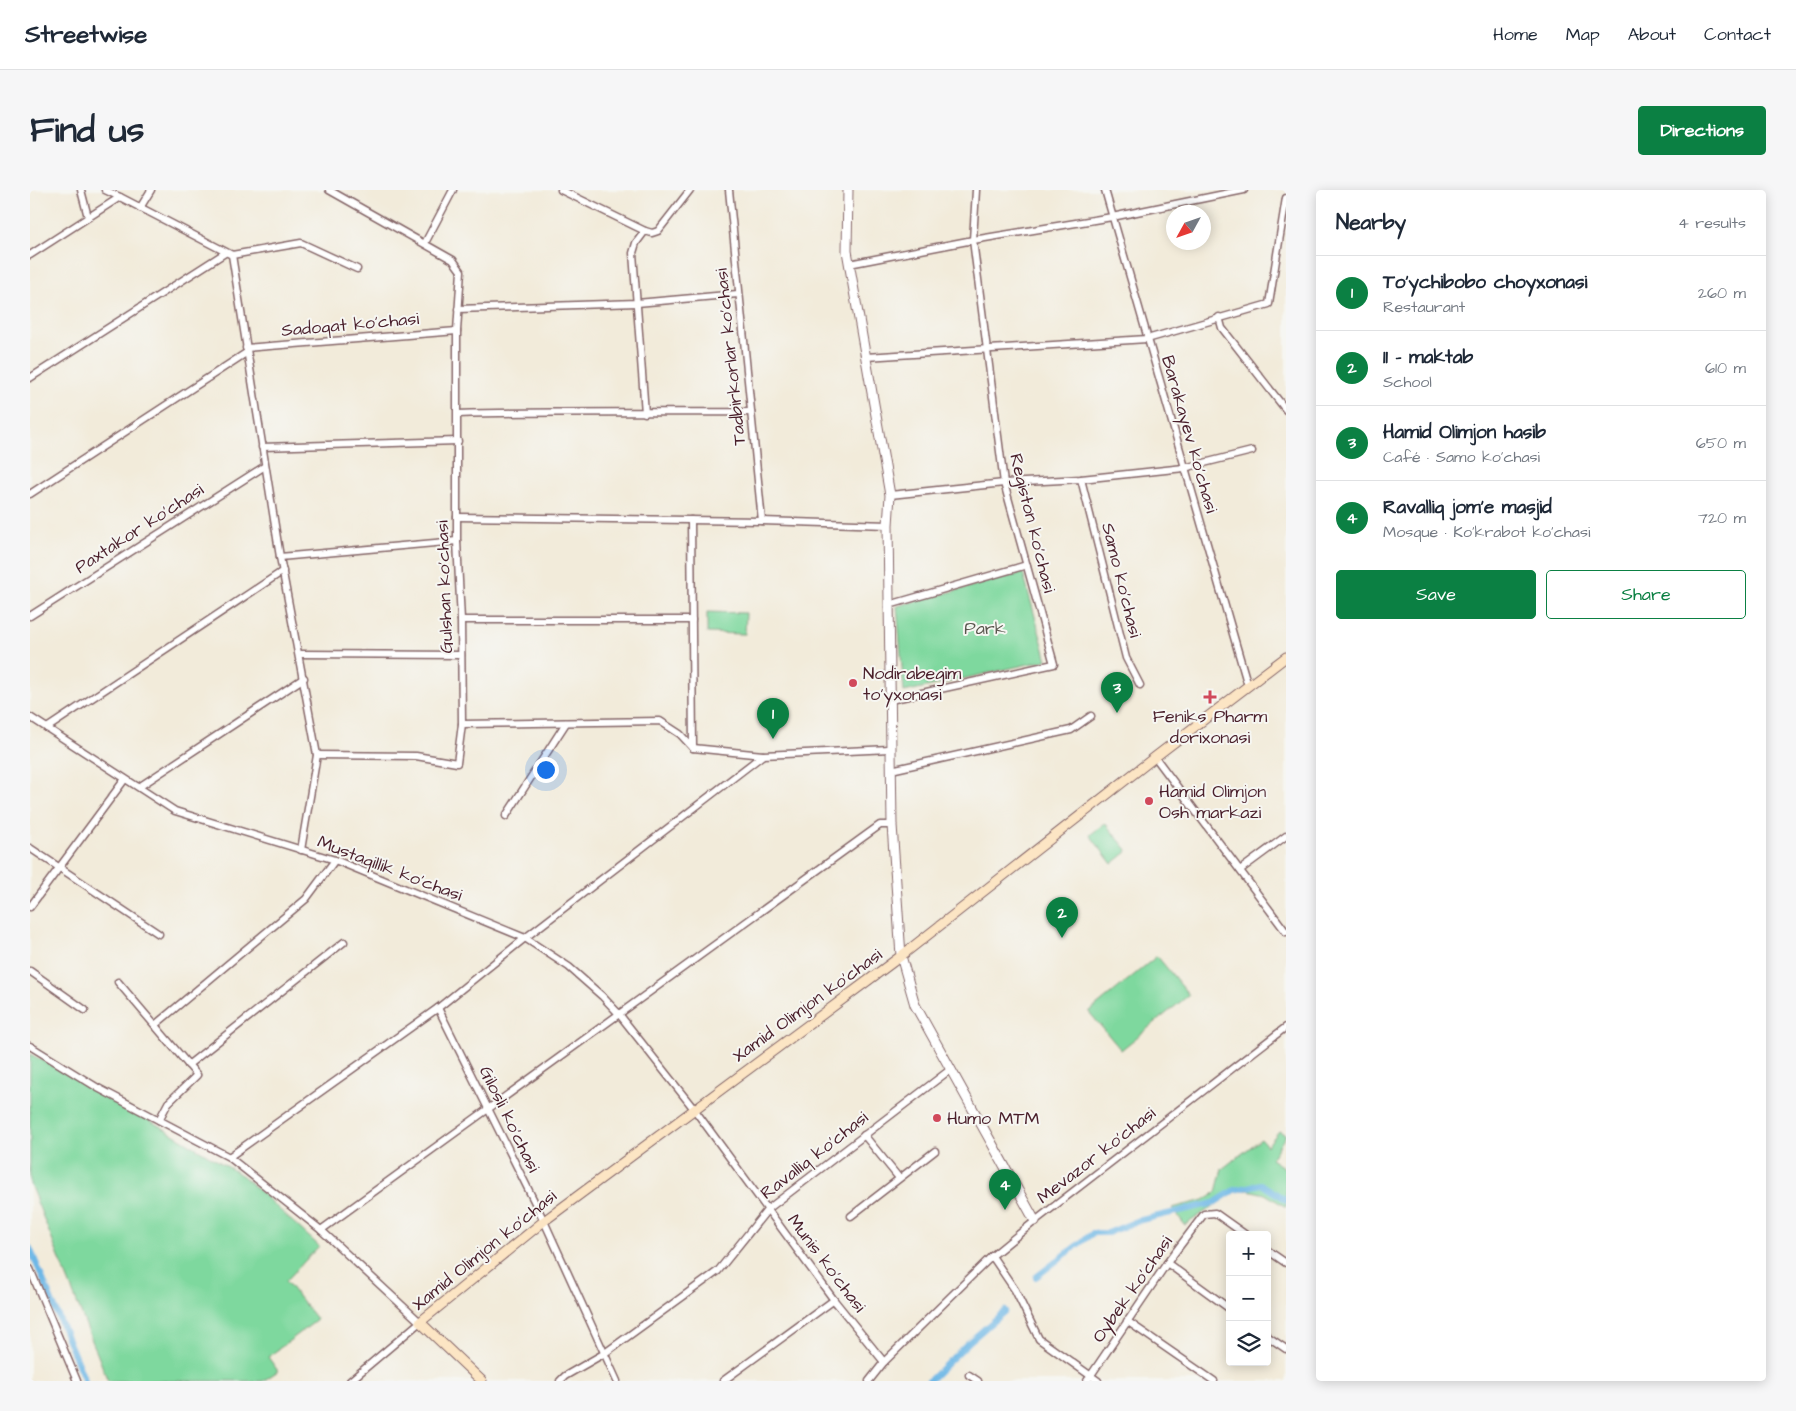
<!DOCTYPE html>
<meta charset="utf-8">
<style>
:root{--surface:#fff;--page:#f6f6f7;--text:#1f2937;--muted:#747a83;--line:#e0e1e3;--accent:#0b8043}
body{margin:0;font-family:"Architects Daughter",sans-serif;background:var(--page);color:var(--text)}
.controls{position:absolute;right:15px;bottom:15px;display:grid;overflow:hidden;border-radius:5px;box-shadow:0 2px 12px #0003}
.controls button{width:45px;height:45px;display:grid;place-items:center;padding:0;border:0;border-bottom:1px solid var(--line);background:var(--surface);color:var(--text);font:25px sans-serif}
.compass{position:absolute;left:1136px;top:15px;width:45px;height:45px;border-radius:50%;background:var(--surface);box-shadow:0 2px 12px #0003;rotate:230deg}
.you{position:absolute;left:515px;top:579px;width:18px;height:18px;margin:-12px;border:4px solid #fff;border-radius:50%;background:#1a73e8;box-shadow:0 0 0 8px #1a73e833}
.badge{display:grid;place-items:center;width:32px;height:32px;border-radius:50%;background:var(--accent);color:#fff;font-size:16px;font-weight:700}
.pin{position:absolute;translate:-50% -41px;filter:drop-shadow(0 1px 2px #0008)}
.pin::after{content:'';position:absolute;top:26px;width:18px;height:15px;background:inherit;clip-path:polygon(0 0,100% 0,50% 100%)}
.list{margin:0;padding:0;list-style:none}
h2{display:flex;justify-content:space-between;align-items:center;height:65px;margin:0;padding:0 20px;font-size:21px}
h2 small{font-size:16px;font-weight:400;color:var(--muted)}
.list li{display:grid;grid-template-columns:32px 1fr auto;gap:15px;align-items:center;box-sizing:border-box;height:75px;padding:0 20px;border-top:1px solid var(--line)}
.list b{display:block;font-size:19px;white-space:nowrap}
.list p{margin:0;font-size:16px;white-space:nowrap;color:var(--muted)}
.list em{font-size:16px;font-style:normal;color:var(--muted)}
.actions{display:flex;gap:10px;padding:15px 20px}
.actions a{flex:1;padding:11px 0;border:1px solid var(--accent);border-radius:5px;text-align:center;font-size:18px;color:var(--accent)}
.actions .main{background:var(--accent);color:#fff}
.icon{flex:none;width:28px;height:28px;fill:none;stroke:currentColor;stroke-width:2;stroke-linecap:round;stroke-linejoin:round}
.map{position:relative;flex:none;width:1256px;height:1191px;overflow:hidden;border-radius:5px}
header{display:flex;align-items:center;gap:30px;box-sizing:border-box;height:70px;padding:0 25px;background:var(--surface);border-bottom:1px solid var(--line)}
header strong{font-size:24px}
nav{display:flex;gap:28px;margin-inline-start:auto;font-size:18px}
.intro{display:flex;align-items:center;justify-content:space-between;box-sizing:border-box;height:120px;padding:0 30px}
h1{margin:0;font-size:35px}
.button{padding:12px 22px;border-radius:5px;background:var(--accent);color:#fff;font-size:18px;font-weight:700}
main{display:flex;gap:30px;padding:0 30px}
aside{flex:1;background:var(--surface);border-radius:5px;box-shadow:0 2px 12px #0003}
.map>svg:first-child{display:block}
</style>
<header>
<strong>Streetwise</strong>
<nav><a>Home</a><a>Map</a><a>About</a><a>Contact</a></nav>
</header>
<div class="intro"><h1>Find us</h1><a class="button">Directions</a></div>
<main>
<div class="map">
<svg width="1256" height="1191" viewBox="0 0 1256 1191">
<rect width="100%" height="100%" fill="#f6f6f2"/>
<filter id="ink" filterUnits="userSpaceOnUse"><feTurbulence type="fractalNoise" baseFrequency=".02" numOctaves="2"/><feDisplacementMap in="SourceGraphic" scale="10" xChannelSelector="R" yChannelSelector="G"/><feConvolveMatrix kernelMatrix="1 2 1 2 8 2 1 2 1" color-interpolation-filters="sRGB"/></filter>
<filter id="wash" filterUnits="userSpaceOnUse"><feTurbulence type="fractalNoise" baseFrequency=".0096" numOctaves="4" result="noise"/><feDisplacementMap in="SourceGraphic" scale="20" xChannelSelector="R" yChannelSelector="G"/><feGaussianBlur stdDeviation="1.12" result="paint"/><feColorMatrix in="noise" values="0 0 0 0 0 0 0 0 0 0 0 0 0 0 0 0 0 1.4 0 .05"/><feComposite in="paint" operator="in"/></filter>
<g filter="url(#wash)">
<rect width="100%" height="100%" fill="#f2ebda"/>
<g fill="#7ed89e" stroke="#647c64">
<path d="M993,383L1017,470L874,502L867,416Z"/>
<path d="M677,422L716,423L715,444L677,443Z"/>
<path d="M1075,633L1098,661L1082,674L1060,645Z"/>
<path d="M1127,766L1159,805L1091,860L1059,822Z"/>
<path d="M0,864L86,910L213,986L289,1056L256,1091L287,1130L238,1167L248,1181L233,1191H78L0,994Z"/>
<path d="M1249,941L1256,945L1241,969L1256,979V1017L1235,1004L1218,1000L1205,1002L1155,1035L1142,1018L1174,1010L1186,1002L1192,979L1231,949L1237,956Z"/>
</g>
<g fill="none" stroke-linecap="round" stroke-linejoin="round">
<g stroke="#6db7e6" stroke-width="6">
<path d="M0,1058L55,1191"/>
<path d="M1006,1087L1063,1043H1078L1107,1031L1184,1013L1204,1000L1231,994L1256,1010"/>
<path d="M899,1191L939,1152L975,1121"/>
</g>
</g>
</g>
<g filter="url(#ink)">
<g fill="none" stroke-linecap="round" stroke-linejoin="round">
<defs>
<g id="minor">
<path d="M51,0L58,27"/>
<path d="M75,0L90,7"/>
<path d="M531,0L615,41L606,53L603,63L615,223"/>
<path d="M699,0L732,331"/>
<path d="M1075,0L1218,496"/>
<path d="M110,18L121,0"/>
<path d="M615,41L622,43L628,41L660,0"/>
<path d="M395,53L423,0"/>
<path d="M0,65L90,7L202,65L271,53L327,79"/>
<path d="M202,65L250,367L287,565L271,660"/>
<path d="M819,74L943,50L1082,27L1214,0"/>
<path d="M428,119L607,113L708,104"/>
<path d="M1189,127L1192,138L1256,220"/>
<path d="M216,158L427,141"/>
<path d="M836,167L1117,149L1239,114L1256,8"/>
<path d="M0,188L195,63"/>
<path d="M428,224C526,221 624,223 721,222"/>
<path d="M232,257L428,251"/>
<path d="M1051,289L1096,468L1110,495"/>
<path d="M0,304L216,163"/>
<path d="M860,305L974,293L1051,289L1154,278L1222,261"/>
<path d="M427,327L732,331L858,335"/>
<path d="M661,330L663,558"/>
<path d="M250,367L427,351"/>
<path d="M859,415L997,375"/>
<path d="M0,426L235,276"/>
<path d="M431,430H662"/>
<path d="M269,464L431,465"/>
<path d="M860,510L1024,474L974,293L943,50L946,0"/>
<path d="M0,527L145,621L305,670L495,748L539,777L572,806L589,824L664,919L804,1110L854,1172"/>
<path d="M432,534L630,531L650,544L663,558L733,565"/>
<path d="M17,538L253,381"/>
<path d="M287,565L386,566L427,573L432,534L431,430L427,351V141L431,81L423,70L299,0"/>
<path d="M1125,567L1256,742"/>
<path d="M861,580L1041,540L1061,526"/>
<path d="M109,597L274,488"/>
<path d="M476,626L536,533"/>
<path d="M0,658L129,744"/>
<path d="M1210,680L1256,646"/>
<path d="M0,717L95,589"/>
<path d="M0,781L55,820"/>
<path d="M88,792L167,885L138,913L129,930"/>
<path d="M408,818L514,1031L587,1191"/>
<path d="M125,835L276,709L305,670"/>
<path d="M0,856L68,898L199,967L291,1040L390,1132L320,1191"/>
<path d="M158,875L314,752"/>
<path d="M834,945L869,988"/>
<path d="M199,967L408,818L495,748L733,565L860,559"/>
<path d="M821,1026L905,961"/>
<path d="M291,1040L850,635H862"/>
<path d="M1237,1060L1256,1073"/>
<path d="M962,1066L985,1100L1009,1149L1068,1191"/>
<path d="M1137,1073L1200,1119"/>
<path d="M0,1079L47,1191"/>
<path d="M1097,1131L1184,1191"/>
<path d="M1237,1146L1256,1159"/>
<path d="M939,1185L948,1191"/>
<path d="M530,1191L535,1186L575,1163L688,1081L738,1019L921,879"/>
<path d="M693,1191L804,1110"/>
<path d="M839,1191L854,1172L962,1066L1005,1031L1256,837"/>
<path d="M1057,1191L1137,1073L1174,1024L1185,1023L1216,1045"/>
</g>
<path id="tertiary" d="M818,0L817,61L860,305L858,335L862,635L871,766L885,815L1005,1031"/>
<path id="secondary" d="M452,1191L390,1132L514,1031L871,766L1125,567L1256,467"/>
</defs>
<use href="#minor" stroke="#856668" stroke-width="9"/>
<use href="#tertiary" stroke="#856668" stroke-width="11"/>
<use href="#secondary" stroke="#856668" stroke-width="11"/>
<use href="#minor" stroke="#fff" stroke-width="6"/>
<use href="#tertiary" stroke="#fff" stroke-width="9"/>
<use href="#secondary" stroke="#fce5c4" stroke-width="9"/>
</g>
</g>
<g fill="#d1495b" stroke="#f6f6f2" stroke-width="2">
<circle cx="823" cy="493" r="5"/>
<path d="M1177.5 499.5h5v5h5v5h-5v5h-5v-5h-5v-5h5z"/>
<circle cx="1119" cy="611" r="5"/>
<circle cx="907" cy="928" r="5"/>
</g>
<g text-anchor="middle" stroke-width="4" stroke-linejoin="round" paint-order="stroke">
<g font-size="18" fill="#4a1f2b" stroke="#f6f6f2">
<text transform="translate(320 134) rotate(-5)" y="6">Sadoqat ko'chasi</text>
<text transform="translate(700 167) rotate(-96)" y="6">Tadbirkorlar ko'chasi</text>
<text transform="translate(1160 244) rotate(74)" y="6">Barakayev ko'chasi</text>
<text transform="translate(1003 333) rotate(76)" y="6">Registon ko'chasi</text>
<text transform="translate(109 338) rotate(-33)" y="6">Paxtakor ko'chasi</text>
<text transform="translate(1092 390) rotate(76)" y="6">Samo ko'chasi</text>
<text transform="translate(414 397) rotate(-92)" y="6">Gulshan ko'chasi</text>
<text transform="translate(360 678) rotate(21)" y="6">Mustaqillik ko'chasi</text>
<text transform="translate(777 815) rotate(-36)" y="6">Xamid Olimjon ko'chasi</text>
<text transform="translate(480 929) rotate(64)" y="6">Gilosli ko'chasi</text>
<text transform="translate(784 965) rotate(-38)" y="6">Ravalliq ko'chasi</text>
<text transform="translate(1066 965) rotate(-38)" y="6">Mevazor ko'chasi</text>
<text transform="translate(454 1060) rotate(-39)" y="6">Xamid Olimjon ko'chasi</text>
<text transform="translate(797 1073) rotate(53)" y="6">Munis ko'chasi</text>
<text transform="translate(1102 1099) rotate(-55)" y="6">Oybek ko'chasi</text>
</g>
<g font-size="18" fill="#5a564e" stroke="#f6f6f2">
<text x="955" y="444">Park</text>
</g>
<g font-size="18" fill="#4a1f2b" stroke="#f6f6f2" text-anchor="start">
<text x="833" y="489">Nodirabegim<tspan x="833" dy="21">to'yxonasi</tspan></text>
<text x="1180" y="532" text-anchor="middle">Feniks Pharm<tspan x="1180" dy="21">dorixonasi</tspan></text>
<text x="1129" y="607">Hamid Olimjon<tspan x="1129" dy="21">Osh markazi</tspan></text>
<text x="917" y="934">Humo MTM</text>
</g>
</g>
</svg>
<div class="controls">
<button>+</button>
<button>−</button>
<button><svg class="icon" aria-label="layers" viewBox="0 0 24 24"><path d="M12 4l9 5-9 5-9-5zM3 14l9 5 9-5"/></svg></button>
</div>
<svg class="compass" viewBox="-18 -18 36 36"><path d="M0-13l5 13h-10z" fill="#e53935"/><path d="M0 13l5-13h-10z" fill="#747a83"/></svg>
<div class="you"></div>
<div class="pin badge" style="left:743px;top:549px">1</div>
<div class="pin badge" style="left:1032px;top:748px">2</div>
<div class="pin badge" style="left:1087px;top:523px">3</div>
<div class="pin badge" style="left:975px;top:1020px">4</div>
</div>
<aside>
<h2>Nearby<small>4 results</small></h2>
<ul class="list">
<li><span class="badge">1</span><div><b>To'ychibobo choyxonasi</b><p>Restaurant</p></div><em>260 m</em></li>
<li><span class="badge">2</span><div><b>11 - maktab</b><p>School</p></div><em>610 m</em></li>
<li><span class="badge">3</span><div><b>Hamid Olimjon hasib</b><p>Café · Samo ko'chasi</p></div><em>650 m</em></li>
<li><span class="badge">4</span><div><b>Ravalliq jom'e masjid</b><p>Mosque · Ko'krabot ko'chasi</p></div><em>720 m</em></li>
</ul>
<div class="actions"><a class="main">Save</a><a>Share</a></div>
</aside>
</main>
